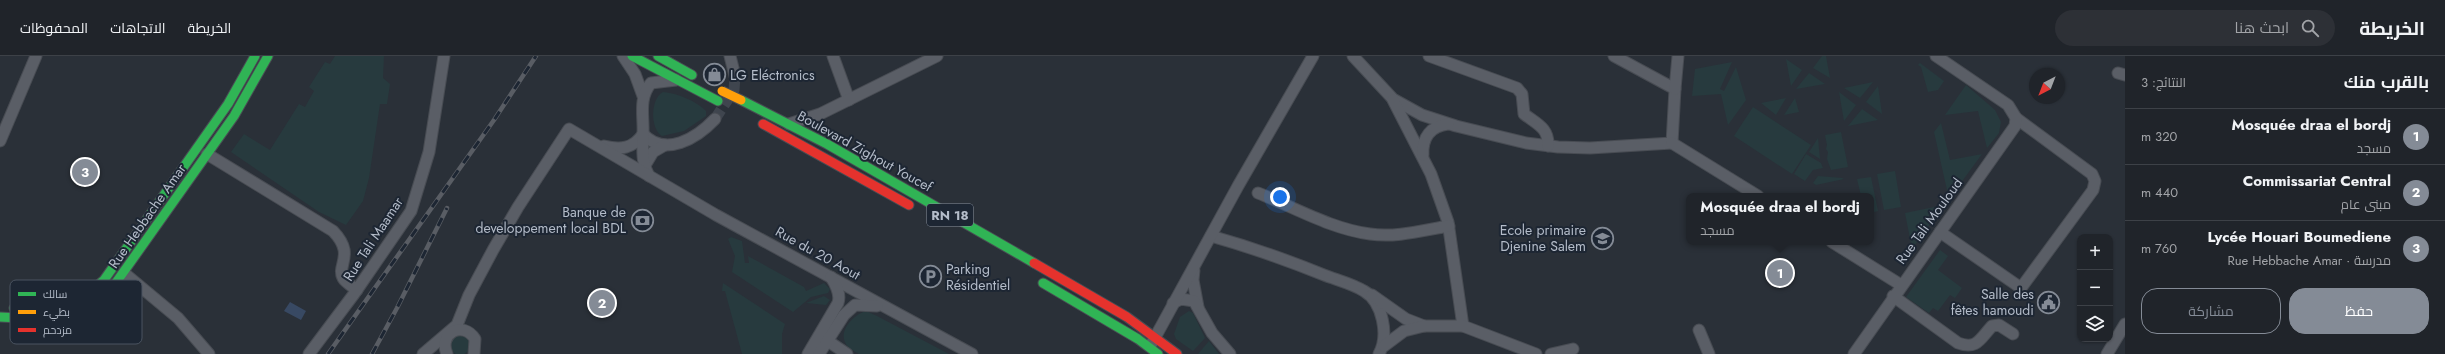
<!DOCTYPE html>
<html lang="ar">
<meta charset="utf-8">
<style>
:root{--surface:#20242a;--page:#2d3036;--text:#f1f3f6;--muted:#a2a4a8;--line:#3d4147;--accent:#848b96}
body{margin:0;font-family:Jost,Cairo,sans-serif;background:var(--page);color:var(--text);direction:rtl}
.controls{position:absolute;right:12px;bottom:12px;display:grid;overflow:hidden;border-radius:8px;box-shadow:0 1px 3px #0004}
.controls button{width:36px;height:36px;display:grid;place-items:center;padding:0;border:0;border-bottom:1px solid var(--line);background:var(--surface);color:var(--text);font:20px sans-serif}
.compass{position:absolute;left:2029px;top:12px;width:36px;height:36px;border-radius:50%;background:var(--surface);box-shadow:0 1px 3px #0004;rotate:222deg}
.you{position:absolute;left:1280px;top:141px;width:14px;height:14px;margin:-10px;border:3px solid #fff;border-radius:50%;background:#1a73e8;box-shadow:0 0 0 6px #1a73e833}
.badge{display:grid;place-items:center;width:26px;height:26px;border-radius:50%;background:var(--accent);color:#fff;font-size:13px;font-weight:700}
.pin{position:absolute;translate:-50% -50%;border:2px solid #fff;box-shadow:0 1px 4px #0006}
.popup{position:absolute;left:1686px;top:137px;width:188px;height:52px;box-sizing:border-box;display:grid;place-content:center;border-radius:8px;background:var(--surface);filter:drop-shadow(0 1px 3px #0005);font-size:13px;white-space:nowrap;color:var(--muted)}
.popup b{font-size:15px;color:var(--text)}
.popup::after{content:'';position:absolute;left:50%;top:100%;margin-left:-8px;border:8px solid transparent;border-top-color:var(--surface)}
.list{margin:0;padding:0;list-style:none}
h2{display:flex;justify-content:space-between;align-items:center;height:52px;margin:0;padding:0 16px;font-size:17px}
h2 small{font-size:13px;font-weight:400;color:var(--muted)}
.list li{display:grid;grid-template-columns:26px 1fr auto;gap:12px;align-items:center;box-sizing:border-box;height:56px;padding:0 16px;border-top:1px solid var(--line)}
.list b{display:block;font-size:15px;white-space:nowrap}
.list p{margin:0;font-size:13px;white-space:nowrap;color:var(--muted)}
.list em{font-size:13px;font-style:normal;color:var(--muted)}
.actions{display:flex;gap:8px;padding:12px 16px}
.actions a{flex:1;padding:9px 0;border:1px solid var(--accent);border-radius:16px;text-align:center;font-size:14px;color:var(--accent)}
.actions .main{background:var(--accent);color:#fff}
.icon{flex:none;width:22px;height:22px;fill:none;stroke:currentColor;stroke-width:2;stroke-linecap:round;stroke-linejoin:round}
.map{position:relative;flex:none;width:2125px;height:298px;overflow:hidden;direction:ltr}
header{display:flex;align-items:center;gap:24px;box-sizing:border-box;height:56px;padding:0 20px;background:var(--surface);border-bottom:1px solid var(--line)}
header strong{font-size:19px}
nav{display:flex;gap:22px;margin-inline-start:auto;font-size:14px}
.search{width:280px;height:36px;background:var(--page);display:flex;align-items:center;gap:10px;box-sizing:border-box;padding:0 14px;border-radius:22px;color:var(--muted);font-size:15px}
main{display:flex}
aside{flex:1;background:var(--surface)}
.map>svg:first-child{display:block}
</style>
<header>
<strong>الخريطة</strong>
<div class="search"><svg class="icon" aria-label="search" viewBox="0 0 24 24"><circle cx="10" cy="10" r="6"/><path d="M15 15l6 6"/></svg>ابحث هنا</div>
<nav><a>الخريطة</a><a>الاتجاهات</a><a>المحفوظات</a></nav>
</header>
<main>
<aside>
<h2>بالقرب منك<small>النتائج: 3</small></h2>
<ul class="list">
<li><span class="badge">1</span><div><b>Mosquée draa el bordj</b><p>مسجد</p></div><em>320 m</em></li>
<li><span class="badge">2</span><div><b>Commissariat Central</b><p>مبنى عام</p></div><em>440 m</em></li>
<li><span class="badge">3</span><div><b>Lycée Houari Boumediene</b><p>مدرسة · Rue Hebbache Amar</p></div><em>760 m</em></li>
</ul>
<div class="actions"><a class="main">حفظ</a><a>مشاركة</a></div>
</aside>
<div class="map">
<svg width="2125" height="298" viewBox="0 0 2125 298">
<rect width="100%" height="100%" fill="#2a3038"/>
<g fill="#273a3e">
<path d="M335,0H384L383,22L390,28L387,48H380L369,122L363,145L346,169L319,156L231,96L244,78L270,94L299,48L305,51L314,35L309,31L325,6L330,8Z"/>
<path d="M1822,0H1826L1830,22L1813,12Z"/>
<path d="M1786,3L1802,14L1791,30Z"/>
<path d="M1732,6L1720,33L1724,35L1736,11L1746,44L1728,69L1721,38L1692,40L1695,13Z"/>
<path d="M1920,7L1944,25L1938,34L1928,36L1921,11L1918,9Z"/>
<path d="M1809,17L1825,28L1796,33Z"/>
<path d="M1873,26L1860,42L1844,32Z"/>
<path d="M1966,29L1995,54L2001,66L1999,77L1987,92L1978,55L1945,59Z"/>
<path d="M1878,30L1882,58L1866,46Z"/>
<path d="M663,36C677,37 696,45 706,55V60L684,75L662,80C650,73 650,43 663,36Z"/>
<path d="M1839,36L1856,49L1844,65Z"/>
<path d="M1786,42L1776,59L1761,47Z"/>
<path d="M1795,42L1799,56L1784,59Z"/>
<path d="M1753,51L1811,89L1792,118L1734,80Z"/>
<path d="M1862,53L1878,64L1848,70Z"/>
<path d="M1941,67L1950,104L1982,98L1949,143L1934,76Z"/>
<path d="M1841,76L1848,111L1831,114L1827,103L1828,96L1826,93L1827,89L1825,79Z"/>
<path d="M1818,82L1820,103L1809,96Z"/>
<path d="M1806,98L1821,107L1823,112L1813,114L1805,125L1794,118Z"/>
<path d="M1895,115L1901,151L1884,154L1877,118Z"/>
<path d="M1818,120L1842,122L1844,123L1816,129L1813,127Z"/>
<path d="M1871,121L1878,155L1871,157V140H1861L1857,123Z"/>
<path d="M1944,149L1912,193L1905,157Z"/>
<path d="M731,181L742,185L745,207H749L748,200L804,231L806,235L824,227L830,233L828,237L811,241L793,256L732,216L735,200L728,183Z"/>
<path d="M1940,194L1948,200L1938,214L1962,232L1955,242L1950,239L1938,255L1933,252L1929,257L1906,241Z"/>
<path d="M723,227L785,268L782,278V298H742L725,235H722Z"/>
<path d="M824,240L830,244L826,249L806,247Z"/>
<path d="M866,255L877,260L949,298H859C854,295 847,292 845,286C839,273 855,258 866,255Z"/>
<path d="M1189,255L1193,257L1205,282L1193,295L1176,283L1174,278L1180,261Z"/>
<circle cx="460" cy="289" r="10"/>
<path d="M1209,285L1219,298H1198Z"/>
</g>
<path fill="#384963" d="M290,246L306,255L301,264L284,255Z"/>
<g fill="none" stroke-linecap="round" stroke-linejoin="round">
<path stroke="#3f454e" stroke-width="11" stroke-dasharray="11 5.5" stroke-linecap="butt" d="M715,63L734,34L735,20"/>
<defs>
<g id="street">
<path d="M623,0L635,18L643,40"/>
<path d="M730,0L735,20"/>
<path d="M833,0L849,44"/>
<path d="M1353,0L1393,43L1422,59L1456,70L1526,87L1558,91L1590,92L1672,87L1675,33L1614,0"/>
<path d="M1429,0L1517,32L1522,38L1524,58C1537,68 1549,72 1548,90"/>
<path d="M2118,17L2125,19"/>
<path d="M1675,33L1678,0"/>
<path d="M1393,44L1431,118L1448,166L1463,270"/>
<path d="M789,68L820,58L937,0"/>
<path d="M643,78C665,102 697,82 715,63"/>
<path d="M0,85L36,0"/>
<path d="M1672,87L1758,140"/>
<path d="M604,90C620,94 633,93 643,78"/>
<path d="M207,98L333,175C356,199 336,209 343,222C345,226 353,231 357,234"/>
<path d="M1423,99C1422,81 1431,70 1448,68"/>
<path d="M644,111L653,96L665,89"/>
<path d="M649,120C641,105 643,95 643,78C644,60 638,43 651,27L676,24"/>
<path d="M1258,137C1294,151 1331,173 1370,178C1396,182 1424,174 1449,170"/>
<path d="M1940,176L2021,232L2093,134L2095,125L2092,118L2016,62"/>
<path d="M1211,180C1250,191 1287,204 1324,219C1337,224 1353,228 1364,235C1383,246 1389,280 1379,298"/>
<path d="M1832,186L1901,229"/>
<path d="M1194,214L1193,224L1198,251"/>
<path d="M124,217L178,262L209,298"/>
<path d="M1372,239L1406,263L1424,270"/>
<path d="M1893,240L1958,287C1977,294 1980,283 1992,270L1999,269L2013,278"/>
<path d="M1173,247L1181,243L1194,245L1212,277L1230,298"/>
<path d="M1699,274L1709,298"/>
<path d="M822,281L847,298"/>
<path d="M1152,287L1238,130L1313,0"/>
<path d="M1384,290L1404,275L1424,270H1463L1536,298"/>
<path d="M309,298L354,238L411,155L429,96L444,0"/>
<path d="M423,298L457,269L469,239L493,194L518,151L569,73L716,159L972,298"/>
<path d="M447,298C438,277 463,264 475,283L474,298"/>
<path d="M808,298L838,247C841,238 836,229 831,221"/>
<path d="M819,298L844,259L855,249L877,250"/>
<path d="M1551,298L1573,293"/>
<path d="M1854,298L2015,70L2016,62L2008,49L1936,0"/>
<path d="M2107,298L2125,268"/>
</g>
<g id="fast">
<path d="M632,0L718,45"/>
<path d="M658,0L692,19"/>
<path d="M741,44L827,88L1034,207"/>
<path d="M1043,227L1138,283L1158,298"/>
<path d="M14,252C52,253 75,250 104,224L228,48L255,0"/>
<path d="M0,261C45,264 74,265 110,235L234,60L268,0"/>
</g>
<g id="jam">
<path d="M763,68L909,149"/>
<path d="M1034,207L1127,261L1177,298"/>
</g>
</defs>
<use href="#street" stroke="#484c53" stroke-width="13"/>
<use href="#fast" stroke="#484c53" stroke-width="11"/>
<use href="#jam" stroke="#484c53" stroke-width="11"/>
<use href="#street" stroke="#5a5e66" stroke-width="11"/>
<use href="#fast" stroke="#30b455" stroke-width="9"/>
<use href="#jam" stroke="#e5322d" stroke-width="9"/>
<defs>
<g id="rail">
<path d="M328,298L494,64L536,0"/>
<path d="M372,298L397,252L447,152"/>
</g>
</defs>
<use href="#rail" stroke="#595d64" stroke-width="4.5"/>
<use href="#rail" stroke="#1d2633" stroke-width="3" stroke-dasharray="9" stroke-linecap="butt"/>
<defs>
<path id="slow-bridge" d="M722,35L741,44"/>
</defs>
<use href="#slow-bridge" stroke="#484c55" stroke-width="11" stroke-linecap="butt"/>
<use href="#slow-bridge" stroke="#ff9f0a" stroke-width="9"/>
</g>
<defs>
<symbol id="shop-ring" viewBox="-11 -11 22 22"><circle r="9.5" fill="#1d2633" stroke="#848b96" stroke-width="1.5"/><path d="M-5-2.5h2.3a2.7 3.5 0 0 1 5.4 0H5L5.5 6h-11ZM-1.5-2.5h3a1.5 2.3 0 0 0-3 0Z" fill="#848b96"/></symbol>
<symbol id="bank-ring" viewBox="-11 -11 22 22"><circle r="9.5" fill="#1d2633" stroke="#848b96" stroke-width="1.5"/><path d="M-6-4H6V4H-6ZM0-2.3a2.3 2.3 0 1 0 0 4.6a2.3 2.3 0 1 0 0-4.6Z" fill="#848b96"/></symbol>
<symbol id="school-ring" viewBox="-11 -11 22 22"><circle r="9.5" fill="#1d2633" stroke="#848b96" stroke-width="1.5"/><path d="M0-5L7-2L0 1L-7-2ZM-4 1L0 2.5L4 1V4Q0 6-4 4Z" fill="#848b96"/></symbol>
<symbol id="parking-ring" viewBox="-11 -11 22 22"><circle r="9.5" fill="#1d2633" stroke="#848b96" stroke-width="1.5"/><path d="M-3.5-5.5H1a3.5 3.5 0 0 1 0 7H-1V5.5H-3.5ZM-1-3.4V-.6H.8a1.4 1.4 0 0 0 0-2.8Z" fill="#848b96"/></symbol>
<symbol id="civic-ring" viewBox="-11 -11 22 22"><circle r="9.5" fill="#1d2633" stroke="#848b96" stroke-width="1.5"/><path d="M-.6-6.5H3V-4.5H.6V-3L4-1V1h2V6H-6V1h2V-1L-.6-3ZM-1.2 2.5V6h2.4V2.5Z" fill="#848b96"/></symbol>
</defs>
<g fill-rule="evenodd">
<use href="#shop-ring" x="702" y="6" width="25" height="25"/>
<use href="#bank-ring" x="630" y="152" width="25" height="25"/>
<use href="#school-ring" x="1590" y="170" width="25" height="25"/>
<use href="#parking-ring" x="918" y="208" width="25" height="25"/>
<use href="#civic-ring" x="2036" y="234" width="25" height="25"/>
</g>
<g text-anchor="middle" stroke-width="4" stroke-linejoin="round" paint-order="stroke">
<rect fill="#1d2633" stroke="#878f9c" stroke-width="1" x="927" y="148" width="46" height="22" rx="3"/>
<g font-size="13" font-weight="bold" fill="#b4bcc9">
<text x="950" y="164">RN 18</text>
</g>
<g font-size="14" fill="#b4bcc9" stroke="#1d2633" text-anchor="end">
<text x="730" y="24" text-anchor="start">LG Eléctronics</text>
<text x="626" y="161">Banque de<tspan x="626" dy="16">developpement local BDL</tspan></text>
<text x="1586" y="179">Ecole primaire<tspan x="1586" dy="16">Djenine Salem</tspan></text>
<text x="946" y="218" text-anchor="start">Parking<tspan x="946" dy="16">Résidentiel</tspan></text>
<text x="2034" y="243">Salle des<tspan x="2034" dy="16">fêtes hamoudi</tspan></text>
</g>
<g font-size="14" fill="#b4bcc9" stroke="#1d2633">
<text transform="translate(865 95) rotate(29)" y="5">Boulevard Zighout Youcef</text>
<text transform="translate(147 160) rotate(-55)" y="5">Rue Hebbache Amar</text>
<text transform="translate(1929 165) rotate(-54)" y="5">Rue Tali Mouloud</text>
<text transform="translate(373 183) rotate(-57)" y="5">Rue Tali Maamar</text>
<text transform="translate(818 197) rotate(29)" y="5">Rue du 20 Aout</text>
</g>
</g>
<rect x="10" y="224" width="132" height="64" rx="6" fill="#1d2633" stroke="#4a5360" stroke-width="1"/>
<rect x="18" y="236" width="18" height="4" fill="#30b455"/>
<rect x="18" y="254" width="18" height="4" fill="#ff9f0a"/>
<rect x="18" y="272" width="18" height="4" fill="#e5322d"/>
<g font-size="11" fill="#b4bcc9">
<text x="43" y="242">سالك</text>
<text x="43" y="260">بطيء</text>
<text x="43" y="278">مزدحم</text>
</g>
</svg>
<div class="controls">
<button>+</button>
<button>−</button>
<button><svg class="icon" aria-label="layers" viewBox="0 0 24 24"><path d="M12 4l9 5-9 5-9-5zM3 14l9 5 9-5"/></svg></button>
</div>
<svg class="compass" viewBox="-18 -18 36 36"><path d="M0-13l5 13h-10z" fill="#e53935"/><path d="M0 13l5-13h-10z" fill="#a2a4a8"/></svg>
<div class="you"></div>
<div class="pin badge" style="left:1780px;top:217px">1</div>
<div class="popup"><b>Mosquée draa el bordj</b>مسجد</div>
<div class="pin badge" style="left:602px;top:247px">2</div>
<div class="pin badge" style="left:85px;top:116px">3</div>
</div>
</main>
